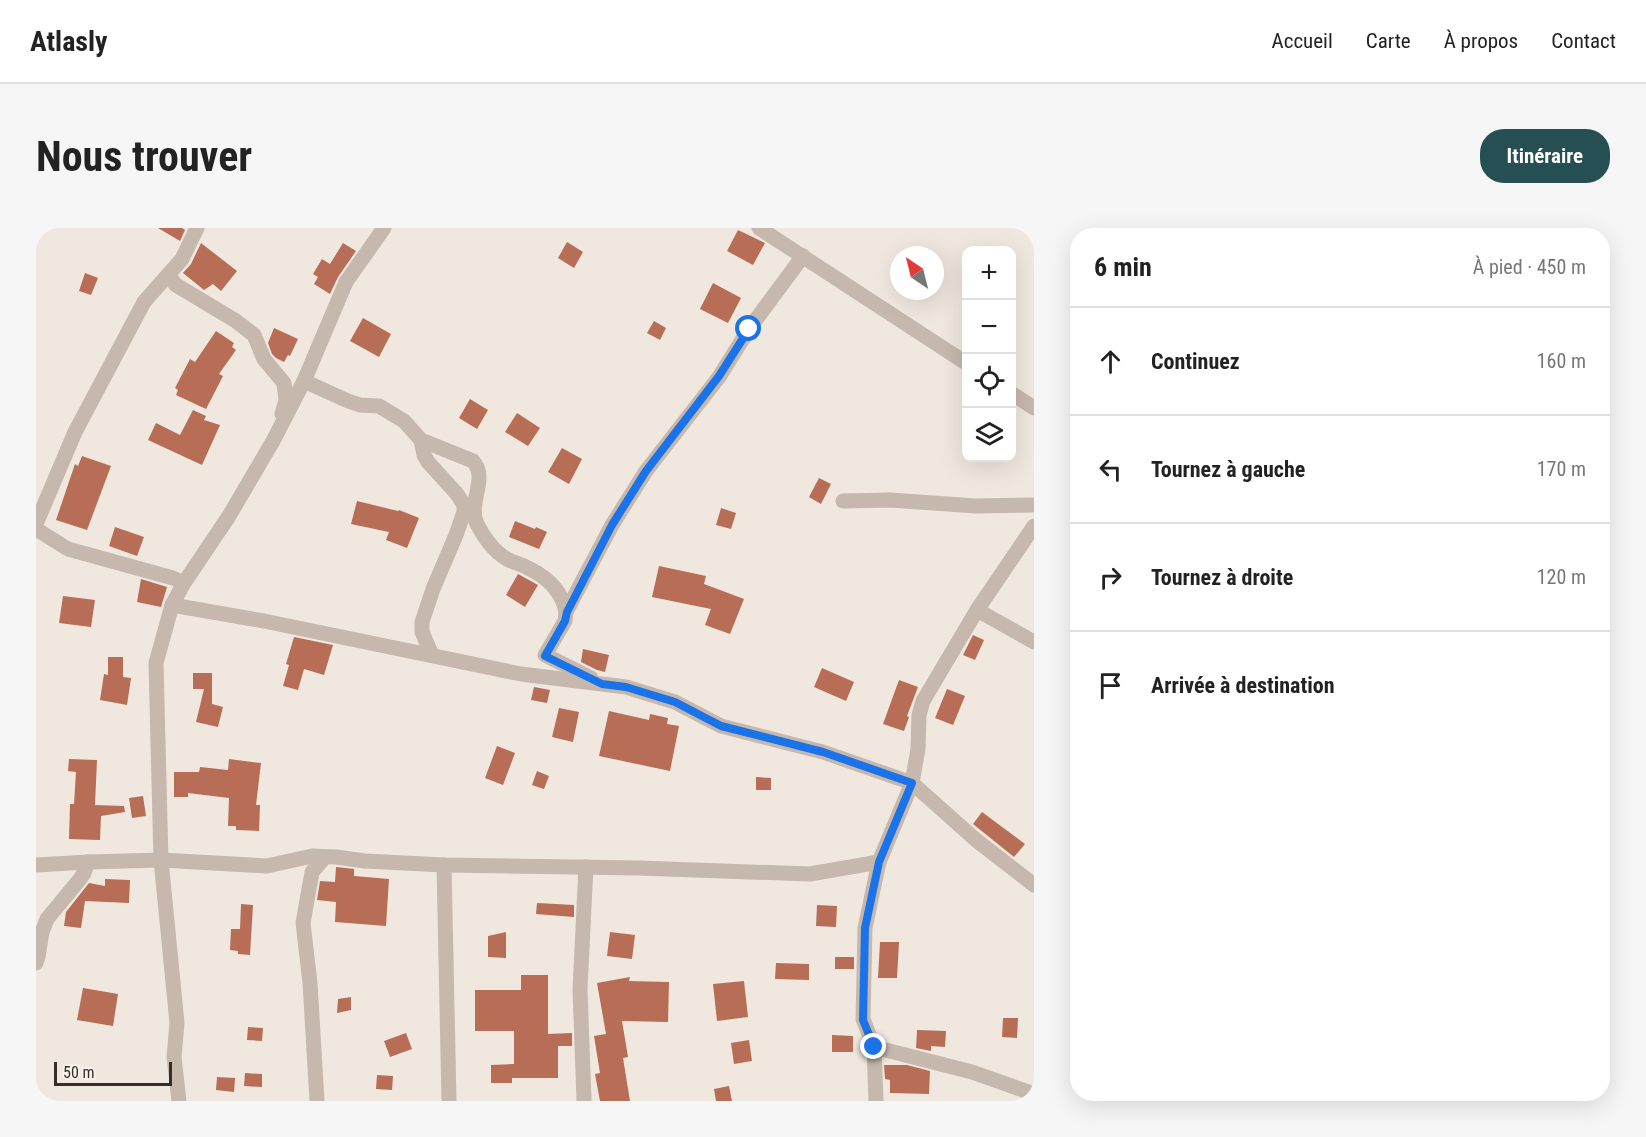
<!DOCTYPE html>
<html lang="fr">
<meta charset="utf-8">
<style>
:root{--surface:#fff;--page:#f6f6f6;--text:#222;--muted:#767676;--line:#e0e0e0;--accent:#254f52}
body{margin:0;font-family:"Roboto Condensed",sans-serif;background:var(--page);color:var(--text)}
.controls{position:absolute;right:18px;top:18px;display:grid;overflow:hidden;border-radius:12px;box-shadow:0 6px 24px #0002}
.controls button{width:54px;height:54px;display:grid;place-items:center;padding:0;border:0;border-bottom:2px solid var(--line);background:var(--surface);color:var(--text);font:30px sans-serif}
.compass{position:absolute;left:854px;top:18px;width:54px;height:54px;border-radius:50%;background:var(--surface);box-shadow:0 6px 24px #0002;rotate:325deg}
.scale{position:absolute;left:18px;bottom:15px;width:118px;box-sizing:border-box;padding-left:6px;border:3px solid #362e2a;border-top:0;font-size:16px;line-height:21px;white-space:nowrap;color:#362e2a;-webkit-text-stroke:4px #f8f2eb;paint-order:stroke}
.stop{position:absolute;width:18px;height:18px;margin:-14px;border:4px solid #1a73e8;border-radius:50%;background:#fff}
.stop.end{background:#1a73e8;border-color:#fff;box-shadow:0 2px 6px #0008}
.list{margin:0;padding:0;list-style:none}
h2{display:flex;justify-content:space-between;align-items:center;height:78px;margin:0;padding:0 24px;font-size:26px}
h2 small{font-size:20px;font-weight:400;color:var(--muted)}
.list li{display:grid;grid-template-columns:39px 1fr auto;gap:18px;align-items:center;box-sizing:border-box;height:108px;padding:0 24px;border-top:2px solid var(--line)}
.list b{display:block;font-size:22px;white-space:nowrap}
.list em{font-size:20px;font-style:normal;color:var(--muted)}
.icon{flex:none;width:33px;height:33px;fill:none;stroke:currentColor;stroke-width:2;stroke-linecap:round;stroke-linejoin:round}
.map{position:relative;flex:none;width:998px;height:873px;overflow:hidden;border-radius:24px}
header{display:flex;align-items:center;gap:36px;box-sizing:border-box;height:84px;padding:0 30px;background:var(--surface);border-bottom:2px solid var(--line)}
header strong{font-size:28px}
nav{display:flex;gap:33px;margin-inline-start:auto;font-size:21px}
.intro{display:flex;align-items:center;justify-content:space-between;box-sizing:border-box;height:144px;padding:0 36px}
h1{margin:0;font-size:42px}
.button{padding:15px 27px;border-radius:24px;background:var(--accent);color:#fff;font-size:21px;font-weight:700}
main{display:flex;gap:36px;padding:0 36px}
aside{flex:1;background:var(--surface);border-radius:24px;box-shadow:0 6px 24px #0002}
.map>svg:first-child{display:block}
</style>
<header>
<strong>Atlasly</strong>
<nav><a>Accueil</a><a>Carte</a><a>À propos</a><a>Contact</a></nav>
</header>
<div class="intro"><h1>Nous trouver</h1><a class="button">Itinéraire</a></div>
<main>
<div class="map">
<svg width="998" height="873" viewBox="0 0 998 873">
<rect width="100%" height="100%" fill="#f0e8df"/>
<g fill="#b76d56">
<path d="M122,0H146L149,2L144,13Z"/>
<path d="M702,2L729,15L717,37L691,23Z"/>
<path d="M531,14L547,24L538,40L522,30Z"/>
<path d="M165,15L201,43L185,63L177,56L168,62L147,45L155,36Z"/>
<path d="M307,15L320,23L302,49L294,66L278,56L282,49L277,46L286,31L294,36Z"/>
<path d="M49,45L62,50L55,67L43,63Z"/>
<path d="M677,55L705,70L692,95L664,81Z"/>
<path d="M327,90L355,106L343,129L314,113Z"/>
<path d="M618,93L630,100L624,112L611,105Z"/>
<path d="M238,100L262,111L254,128L252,127L248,134L240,130L236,126L232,115Z"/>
<path d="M180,103L198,115L196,119L200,122L183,146L187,148L170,181L140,167L142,162L139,160L154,131L159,134Z"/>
<path d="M434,171L452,182L441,201L423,190Z"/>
<path d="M157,182L170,188L168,192L184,197L166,237L112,212L120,195L144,207Z"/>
<path d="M481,185L504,200L492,218L469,204Z"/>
<path d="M526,220L546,231L533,256L512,244Z"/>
<path d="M46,228L75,238L51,302L20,292L39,236L42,238Z"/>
<path d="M783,250L795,256L785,276L773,269Z"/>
<path d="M321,273L362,283L363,282L383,290L371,320L350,312L353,304L315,296Z"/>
<path d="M685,280L700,285L695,301L680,297Z"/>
<path d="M479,293L499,301L500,299L511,304L503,321L473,309Z"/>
<path d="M79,299L108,309L101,328L73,318Z"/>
<path d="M623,338L670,348L668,356L708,371L694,406L669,397L675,381L616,369Z"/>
<path d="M482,346L502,357L489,379L470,367Z"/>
<path d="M105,351L131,359L125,379L101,374Z"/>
<path d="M27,368L59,372L55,399L23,395Z"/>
<path d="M937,407L948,412L939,432L927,427Z"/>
<path d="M258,409L297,417L288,447L268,441L262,462L247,458L253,437L250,436Z"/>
<path d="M547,421L573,427L569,444L561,442L545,434Z"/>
<path d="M72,429H87V449L95,450L91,477L64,472L68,446L72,447Z"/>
<path d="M786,440L818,454L810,473L778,459Z"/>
<path d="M157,445H176V476L187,479L182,499L160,494L168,461H157Z"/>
<path d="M863,452L882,459L871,488L873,489L868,503L847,496Z"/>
<path d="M498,459L514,462L511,475L495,472Z"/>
<path d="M911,461L929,468L917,497L899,490Z"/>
<path d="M523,480L543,484L537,514L516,509Z"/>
<path d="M573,483L613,492L614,486L632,490L631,496L643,498L634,543L563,528Z"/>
<path d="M461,518L479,525L467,557L449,550Z"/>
<path d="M33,531L61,532L59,577L88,578L89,584L65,588L64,612L33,611L34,576H38L40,544L32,543Z"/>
<path d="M193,531L225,535L220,577H224L223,603L200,602V598H192L193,570L152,565V569H138V544H163L164,539L192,542Z"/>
<path d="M501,543L513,548L508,561L496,557Z"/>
<path d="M720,549L735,550V562H720Z"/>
<path d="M107,568L110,588L96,590L93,570Z"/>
<path d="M946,584L989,616L978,629L937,596Z"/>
<path d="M300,639L318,641V648L353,651L350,698L299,694L300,674L281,672L284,653L299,654Z"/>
<path d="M69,651L94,652L93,675L49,673L45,700L28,698L30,684L53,655L69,658Z"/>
<path d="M501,675L538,677V689L500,686Z"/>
<path d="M205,676L217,677L214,727L202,726V723L194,722L195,701H204Z"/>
<path d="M781,677L801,678L800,699L780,698Z"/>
<path d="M470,704V730L452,729V708Z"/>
<path d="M574,704L599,707L596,731L571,728Z"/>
<path d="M844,714H863L861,750H842Z"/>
<rect x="799" y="729" width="19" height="12"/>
<path d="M740,735L773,736V752L739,751Z"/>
<path d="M485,747H512V806L536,805V818H522V850H476V855H455V837L478,836V803H439V762H485Z"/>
<path d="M594,749L593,753L633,754L632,794L586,793L592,829L587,830L594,873H564L559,846L564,845L558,808L570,806L561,755Z"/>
<path d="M708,753L712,789L681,793L677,756Z"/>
<path d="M47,760L82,766L77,798L41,792Z"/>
<path d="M315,769V782L301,785L302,771Z"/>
<path d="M967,790H982L981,810L966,809Z"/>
<path d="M212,799L227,800L226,813L211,812Z"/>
<path d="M881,802L910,803L909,819L895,818V823L880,820Z"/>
<path d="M370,805L376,821L354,829L348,813Z"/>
<path d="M796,807L817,808V824H796Z"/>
<path d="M713,812L716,833L698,836L695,815Z"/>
<path d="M848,837H871L894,843L893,866L854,865V852L849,851Z"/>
<path d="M209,845L226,846V859L208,858Z"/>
<path d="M341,847L357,848L356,862L340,861Z"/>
<path d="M181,849L199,850L198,864L180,862Z"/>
<path d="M693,858L696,873H680L678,861Z"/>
</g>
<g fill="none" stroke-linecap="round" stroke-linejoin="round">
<g stroke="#c6b8ac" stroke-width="15">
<path d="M723,0L930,135"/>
<path d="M132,47L140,57L200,93L218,107L228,131L248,155L250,172L246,186"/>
<path d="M268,153L312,173L324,177L343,178L368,193L385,212L388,227L392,234L421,266L428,277V284L420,307L397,361L386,394V404L396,427"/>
<path d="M975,165L998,180"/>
<path d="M385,212L437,233C453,251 431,274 441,296C447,308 458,324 471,331C478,335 486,336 492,340C511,349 526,363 530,384"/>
<path d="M807,273L854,272L940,278L998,277"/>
<path d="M0,296L39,204L108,74L146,31L161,0"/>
<path d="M0,301L32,321L137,350L148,355"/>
<path d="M136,377L228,393L485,446L590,459L639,474L685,498L787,524L876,555L940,612L998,657"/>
<path d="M941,382L998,414"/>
<path d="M555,450L509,427L529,393L530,384L576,297L610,243L683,149L713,101L767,28"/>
<path d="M0,637L52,634L125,632L231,638L276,628L300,629L329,633L408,637L603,640L774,646L843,634"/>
<path d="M408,637L413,873"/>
<path d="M0,735L2,729L6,704L11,691L44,651L48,645L52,634"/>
<path d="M838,819L936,844L998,866"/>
<path d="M143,873L138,829L141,795L125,632L120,435L136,377L148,355L193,288L237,213L268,153L310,54L348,0"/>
<path d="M281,873L274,755L267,695L276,644L289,629"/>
<path d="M548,873L544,761L550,639"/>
<path d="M840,873L838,819L827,791L829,700L843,634L876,555L882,521L883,487L887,473L941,382L998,298"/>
</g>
</g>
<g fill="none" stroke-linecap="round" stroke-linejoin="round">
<path stroke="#1a73e8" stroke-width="8" d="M713,101L683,148L610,243L576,297L531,384L529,393L509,428L566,456L590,459L639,474L685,498L787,524L876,555L843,634L829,700L827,792L838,819"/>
</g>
</svg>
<div class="controls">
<button>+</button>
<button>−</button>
<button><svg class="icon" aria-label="locate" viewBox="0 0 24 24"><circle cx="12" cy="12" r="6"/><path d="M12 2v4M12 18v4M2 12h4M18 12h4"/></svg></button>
<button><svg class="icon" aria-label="layers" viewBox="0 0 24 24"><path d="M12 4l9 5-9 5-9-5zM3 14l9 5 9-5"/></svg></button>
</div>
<svg class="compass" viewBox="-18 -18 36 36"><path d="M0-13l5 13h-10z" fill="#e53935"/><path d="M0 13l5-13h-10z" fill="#767676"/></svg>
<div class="scale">50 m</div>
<div class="stop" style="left:713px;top:101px"></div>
<div class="stop end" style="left:838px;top:819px"></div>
</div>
<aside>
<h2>6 min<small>À pied · 450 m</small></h2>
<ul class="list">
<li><svg class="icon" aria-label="ahead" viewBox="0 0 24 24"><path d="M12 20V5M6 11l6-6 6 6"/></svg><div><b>Continuez</b></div><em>160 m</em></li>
<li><svg class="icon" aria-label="left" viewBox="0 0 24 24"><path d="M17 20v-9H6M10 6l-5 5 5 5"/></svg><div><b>Tournez à gauche</b></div><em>170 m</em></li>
<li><svg class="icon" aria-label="right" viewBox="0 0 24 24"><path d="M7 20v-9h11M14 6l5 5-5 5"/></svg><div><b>Tournez à droite</b></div><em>120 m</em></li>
<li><svg class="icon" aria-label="arrive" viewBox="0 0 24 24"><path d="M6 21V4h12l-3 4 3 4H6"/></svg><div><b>Arrivée à destination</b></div></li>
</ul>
</aside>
</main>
